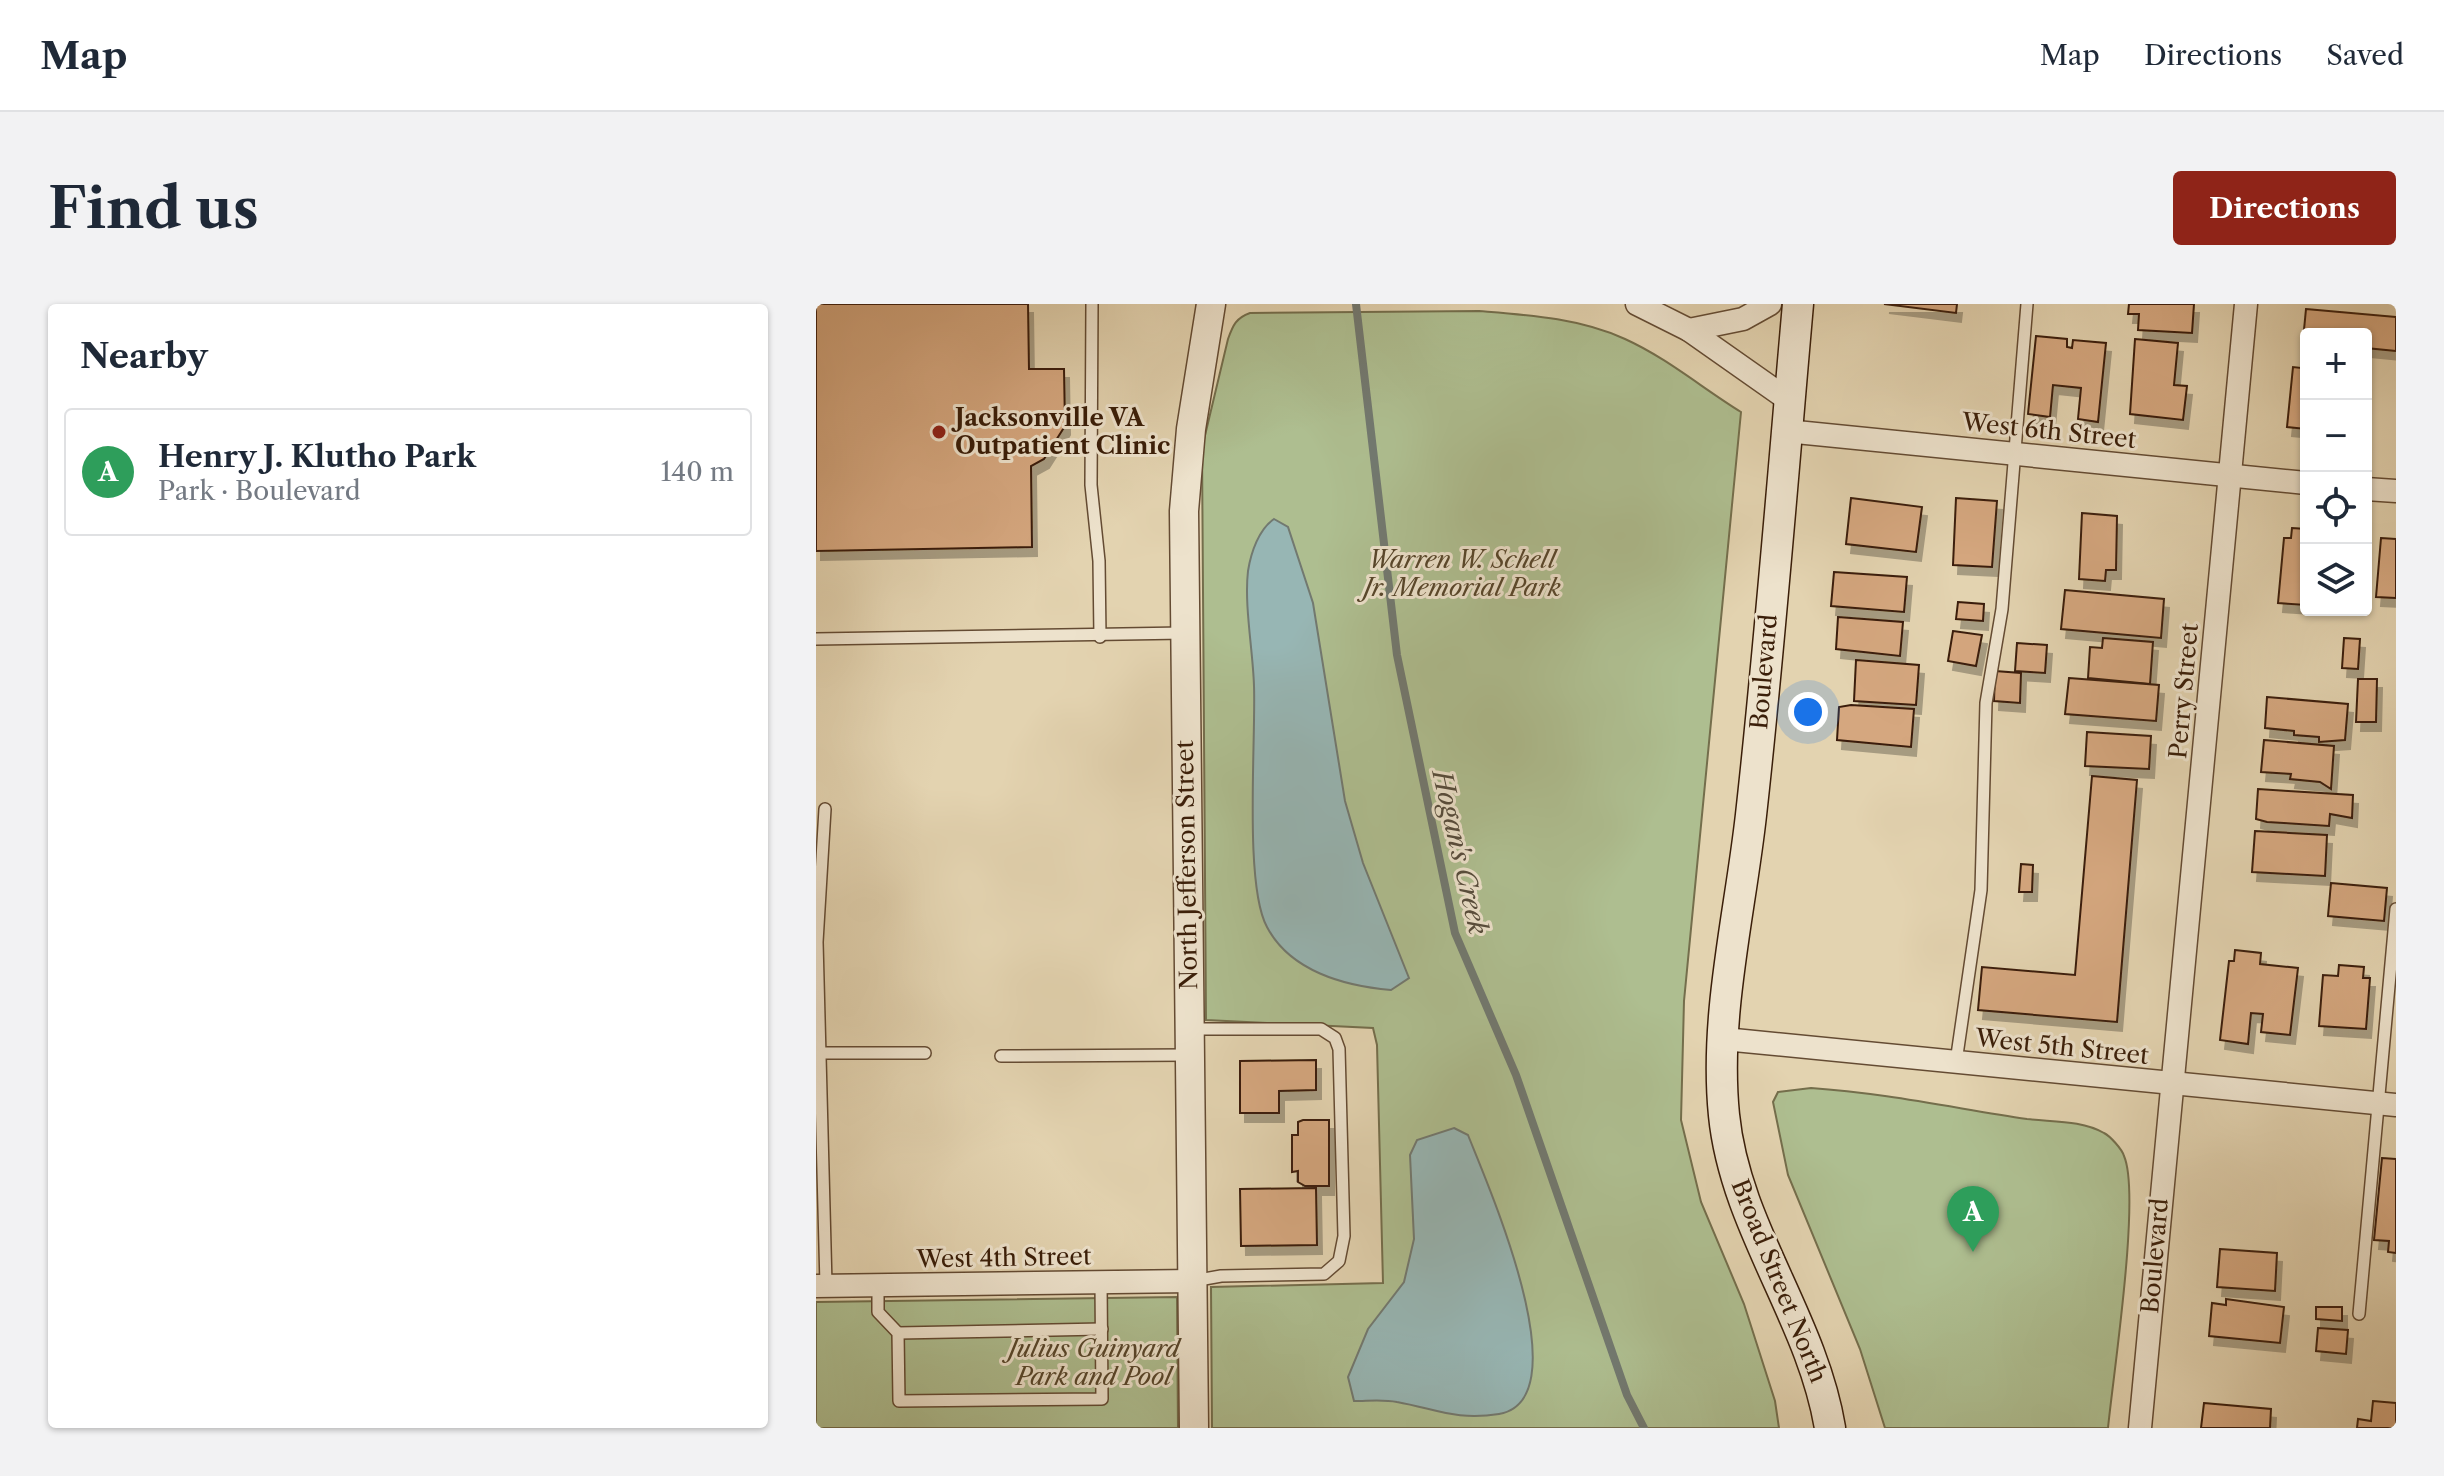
<!DOCTYPE html>
<meta charset="utf-8">
<style>
:root{--surface:#fff;--page:#f2f2f3;--text:#1f2937;--muted:#747a83;--line:#e0e1e3;--accent:#8f2418}
body{margin:0;font-family:"Libre Caslon Text",serif;background:var(--page);color:var(--text)}
.controls{position:absolute;right:24px;top:24px;display:grid;overflow:hidden;border-radius:8px;box-shadow:0 2px 6px #0004}
.controls button{width:72px;height:72px;display:grid;place-items:center;padding:0;border:0;border-bottom:2px solid var(--line);background:var(--surface);color:var(--text);font:40px sans-serif}
.you{position:absolute;left:992px;top:408px;width:28px;height:28px;margin:-20px;border:6px solid #fff;border-radius:50%;background:#1a73e8;box-shadow:0 0 0 12px #1a73e833}
.badge{display:grid;place-items:center;width:52px;height:52px;border-radius:50%;background:var(--accent);color:#fff;font-size:26px;font-weight:700}
.pin{position:absolute;translate:-50% -66px;filter:drop-shadow(0 2px 4px #0008)}
.pin::after{content:'';position:absolute;top:42px;width:28px;height:24px;background:inherit;clip-path:polygon(0 0,100% 0,50% 100%)}
.list{margin:0;padding:0;list-style:none}
h2{display:flex;justify-content:space-between;align-items:center;height:104px;margin:0;padding:0 32px;font-size:34px}
h2 small{font-size:26px;font-weight:400;color:var(--muted)}
.list li{display:grid;grid-template-columns:52px 1fr auto;gap:24px;align-items:center;box-sizing:border-box;height:128px;margin:0 16px 16px;padding:0 16px;border:2px solid var(--line);border-radius:8px}
.list b{display:block;font-size:30px;white-space:nowrap}
.list p{margin:0;font-size:26px;white-space:nowrap;color:var(--muted)}
.list em{font-size:26px;font-style:normal;color:var(--muted)}
.icon{flex:none;width:44px;height:44px;fill:none;stroke:currentColor;stroke-width:2;stroke-linecap:round;stroke-linejoin:round}
.map{position:relative;flex:none;width:1580px;height:1124px;overflow:hidden;border-radius:8px}
header{display:flex;align-items:center;gap:48px;box-sizing:border-box;height:112px;padding:0 40px;background:var(--surface);border-bottom:2px solid var(--line)}
header strong{font-size:38px}
nav{display:flex;gap:44px;margin-inline-start:auto;font-size:28px}
.intro{display:flex;align-items:center;justify-content:space-between;box-sizing:border-box;height:192px;padding:0 48px}
h1{margin:0;font-size:56px}
.button{padding:20px 36px;border-radius:8px;background:var(--accent);color:#fff;font-size:28px;font-weight:700}
main{display:flex;gap:48px;padding:0 48px}
aside{flex:1;background:var(--surface);border-radius:8px;box-shadow:0 2px 6px #0004}
.map>svg:first-child{display:block}
</style>
<header>
<strong>Map</strong>
<nav><a>Map</a><a>Directions</a><a>Saved</a></nav>
</header>
<div class="intro"><h1>Find us</h1><a class="button">Directions</a></div>
<main>
<aside>
<h2>Nearby<small></small></h2>
<ul class="list">
<li><span class="badge" style="background:#2e9e5b">A</span><div><b>Henry J. Klutho Park</b><p>Park · Boulevard</p></div><em>140 m</em></li>
</ul>
</aside>
<div class="map">
<svg width="1580" height="1124" viewBox="0 0 1580 1124">
<defs>
<filter id="shadow"><feDropShadow dx="5" dy="9" stdDeviation="0" flood-color="#0004"/></filter>
</defs>
<rect width="100%" height="100%" fill="#e3d3b0"/>
<filter id="stains"><feTurbulence type="fractalNoise" baseFrequency=".0025" numOctaves="4"/><feColorMatrix values="0 0 0 0 .2 0 0 0 0 .09 0 0 0 0 .02 0 0 0 .5 -.17"/></filter>
<radialGradient id="worn" r=".72"><stop offset=".6" stop-color="#630" stop-opacity="0"/><stop offset="1" stop-color="#630" stop-opacity=".3"/></radialGradient>
<g fill="#aebe90" stroke="#746e4c" stroke-width="2">
<path d="M663,7C712,11 763,14 809,35C851,54 886,84 925,108L868,697L865,816L885,898L928,1000L959,1097L963,1124H396L395,983L567,979L561,741L557,724L390,716L386,144L412,35C417,21 420,14 434,9Z"/>
<path d="M995,784C1068,789 1138,804 1211,815C1236,818 1266,816 1288,829C1294,832 1306,845 1308,852C1325,891 1297,1072 1292,1124H1069L1044,1045L972,871L957,798L962,788Z"/>
<path d="M361,993L362,1124H0V998Z"/>
</g>
<g fill="#97b6b4" stroke="#727970" stroke-width="2">
<path d="M458,215L472,223L497,299L529,497L547,559L593,674L575,686C528,682 474,667 451,623C428,581 440,437 438,382C437,347 428,301 432,267C435,248 443,225 458,215Z"/>
<path d="M638,824L652,831C670,877 767,1095 683,1110C641,1117 620,1105 581,1098C567,1095 552,1097 538,1097L532,1073L552,1025L588,978L598,935L594,851L601,836Z"/>
</g>
<g fill="none" stroke-linecap="round" stroke-linejoin="round">
<path stroke="#727970" stroke-width="8" d="M540,0L581,351L639,629L700,771L811,1091L828,1124"/>
</g>
<g fill="#d5a77f" stroke="#3a1e09" stroke-width="2" filter="url(#shadow)">
<path d="M0,0H212L213,65H248L249,122L228,155L215,162L216,243L0,247Z"/>
<path d="M1068,0H1141L1140,9Z"/>
<path d="M1313,0H1378L1376,29L1322,26L1323,10H1312Z"/>
<path d="M1490,5L1580,13V47L1550,44V30H1490L1487,36Z"/>
<path d="M1220,32L1251,35V43L1256,44L1257,36L1290,39L1282,118L1262,115L1265,84L1237,81L1234,113L1212,110Z"/>
<path d="M1319,35L1362,39L1358,81L1371,82L1367,116L1314,110Z"/>
<path d="M1486,51L1490,52V125L1471,123L1477,63L1485,64Z"/>
<path d="M1035,194L1106,203L1100,248L1030,240Z"/>
<path d="M1140,194L1181,197L1176,263L1137,261Z"/>
<path d="M1266,209L1301,212L1300,266H1290L1289,277L1263,275Z"/>
<path d="M1476,224L1490,225V301L1462,299L1468,234H1475Z"/>
<path d="M1565,234L1580,235V294L1560,293Z"/>
<path d="M1018,268L1091,273L1088,308L1015,302Z"/>
<path d="M1249,286L1348,295L1345,334L1245,325Z"/>
<path d="M1142,298L1168,300L1167,317L1140,315Z"/>
<path d="M1022,313L1087,318L1084,352L1020,345Z"/>
<path d="M1137,327L1166,331L1160,362L1132,357Z"/>
<path d="M1287,334L1337,338L1334,380L1272,374L1274,343L1286,344Z"/>
<path d="M1528,334L1544,335L1542,365L1526,364Z"/>
<path d="M1201,339L1231,341L1229,369L1199,367Z"/>
<path d="M1040,356L1103,361L1100,401L1038,397Z"/>
<path d="M1179,367L1205,369L1204,399L1178,397Z"/>
<path d="M1253,374L1343,381L1340,417L1249,410Z"/>
<path d="M1542,375H1561L1560,418H1540Z"/>
<path d="M1451,393L1532,400L1529,436L1503,438V433L1478,431V427L1449,424Z"/>
<path d="M1035,401L1098,405L1095,443L1021,436L1023,403Z"/>
<path d="M1271,428L1335,432L1333,465L1269,462Z"/>
<path d="M1448,436L1518,442L1515,485L1504,478L1474,475L1475,470L1445,468Z"/>
<path d="M1276,472L1321,476L1301,718L1162,706L1166,663L1259,671Z"/>
<path d="M1442,485L1537,491L1536,514L1514,510L1513,522L1451,518L1440,515Z"/>
<path d="M1439,527L1511,531L1509,572L1436,568Z"/>
<path d="M1205,560L1217,561L1216,588H1203Z"/>
<path d="M1515,579L1571,584L1568,617L1512,612Z"/>
<path d="M1419,646L1445,649L1444,660L1482,664L1474,731L1445,728L1447,710L1435,709L1432,740L1404,736L1413,657H1418Z"/>
<path d="M1523,661L1548,663L1547,674H1554L1550,725L1503,722L1507,671L1522,672Z"/>
<path d="M500,756V786L463,787V809H424V757Z"/>
<path d="M487,816H513V882H489L482,878V867L476,868V831H482V818Z"/>
<path d="M1566,854L1580,855V949L1572,948L1573,937L1558,936Z"/>
<path d="M500,884L501,941L425,942L424,885Z"/>
<path d="M1404,945L1461,949L1459,987L1401,983Z"/>
<path d="M1410,995L1468,1003L1464,1039L1393,1032L1396,999L1410,1001Z"/>
<path d="M1500,1003H1526V1017L1500,1015Z"/>
<path d="M1502,1024L1532,1026L1530,1050L1500,1047Z"/>
<path d="M1557,1097L1580,1099V1124H1541L1542,1115L1555,1117Z"/>
<path d="M1388,1099L1455,1105L1454,1124H1385Z"/>
</g>
<g fill="none" stroke-linecap="round" stroke-linejoin="round">
<defs>
<g id="service">
<path d="M276,0L275,181L283,257L284,333"/>
<path d="M0,335L368,329"/>
<path d="M9,505L1,638L10,981"/>
<path d="M374,725H505L519,734L523,745L528,932L523,957L508,970L405,972L377,977"/>
<path d="M6,749H109"/>
<path d="M185,752L372,751"/>
<path d="M1140,758L1165,586L1170,399L1186,305L1211,0"/>
<path d="M62,981V1008L82,1029L83,1097L286,1095L285,979"/>
<path d="M1543,1010L1580,605"/>
<path d="M82,1029L286,1025"/>
</g>
<g id="minor">
<path d="M821,0L873,26L974,97"/>
<path d="M873,26L927,15L954,0"/>
<path d="M970,127L1490,179"/>
<path d="M1550,185L1580,187"/>
<path d="M908,735L1580,801"/>
<path d="M0,982L376,977"/>
<path d="M1324,1124L1430,0"/>
</g>
<path id="tertiary" d="M378,1124L368,207L375,125L395,0"/>
<path id="secondary" d="M982,0C967,170 954,341 935,511C924,610 898,712 908,811C919,923 996,1014 1014,1124"/>
</defs>
<use href="#service" stroke="#644b33" stroke-width="14"/>
<use href="#minor" stroke="#644b33" stroke-width="25"/>
<use href="#tertiary" stroke="#644b33" stroke-width="31"/>
<use href="#secondary" stroke="#3a1e09" stroke-width="33"/>
<use href="#service" stroke="#ede2cc" stroke-width="11"/>
<use href="#minor" stroke="#ede2cc" stroke-width="22"/>
<use href="#tertiary" stroke="#ede2cc" stroke-width="28"/>
<use href="#secondary" stroke="#ede2cc" stroke-width="30"/>
</g>
<circle fill="#8f2418" stroke="#ede2cc" stroke-width="3" cx="123" cy="128" r="8"/>
<g text-anchor="middle" stroke-width="6" stroke-linejoin="round" paint-order="stroke">
<g font-size="24" font-weight="bold" fill="#3a1e09" stroke="#ede2cc" text-anchor="start">
<text x="139" y="122">Jacksonville VA<tspan x="139" dy="28">Outpatient Clinic</tspan></text>
</g>
<g font-size="24" fill="#3a1e09" stroke="#ede2cc">
<text transform="translate(1233 127) rotate(6)" y="8">West 6th Street</text>
<text transform="translate(948 368) rotate(-85)" y="8">Boulevard</text>
<text transform="translate(1368 387) rotate(-85)" y="8">Perry Street</text>
<text transform="translate(371 561) rotate(-91)" y="8">North Jefferson Street</text>
<text transform="translate(1246 743) rotate(6)" y="8">West 5th Street</text>
<text transform="translate(1339 952) rotate(-85)" y="8">Boulevard</text>
<text transform="translate(188 954) rotate(-1)" y="8">West 4th Street</text>
<text transform="translate(963 977) rotate(68)" y="8">Broad Street North</text>
</g>
<g font-size="24" font-style="italic" fill="#57462b" stroke="#ede2cc">
<text x="646" y="264">Warren W. Schell<tspan x="646" dy="28">Jr. Memorial Park</tspan></text>
<text x="278" y="1053">Julius Guinyard<tspan x="278" dy="28">Park and Pool</tspan></text>
</g>
<g font-size="26" font-style="italic" fill="#564c3c" stroke="#ede2cc">
<text transform="translate(644 548) rotate(77)" y="9">Hogan's Creek</text>
</g>
</g>
<rect width="100%" height="100%" filter="url(#stains)"/>
<rect width="100%" height="100%" fill="url(#worn)"/>
</svg>
<div class="controls">
<button>+</button>
<button>−</button>
<button><svg class="icon" aria-label="locate" viewBox="0 0 24 24"><circle cx="12" cy="12" r="6"/><path d="M12 2v4M12 18v4M2 12h4M18 12h4"/></svg></button>
<button><svg class="icon" aria-label="layers" viewBox="0 0 24 24"><path d="M12 4l9 5-9 5-9-5zM3 14l9 5 9-5"/></svg></button>
</div>
<div class="you"></div>
<div class="pin badge" style="left:1157px;top:948px;background:#2e9e5b">A</div>
</div>
</main>
